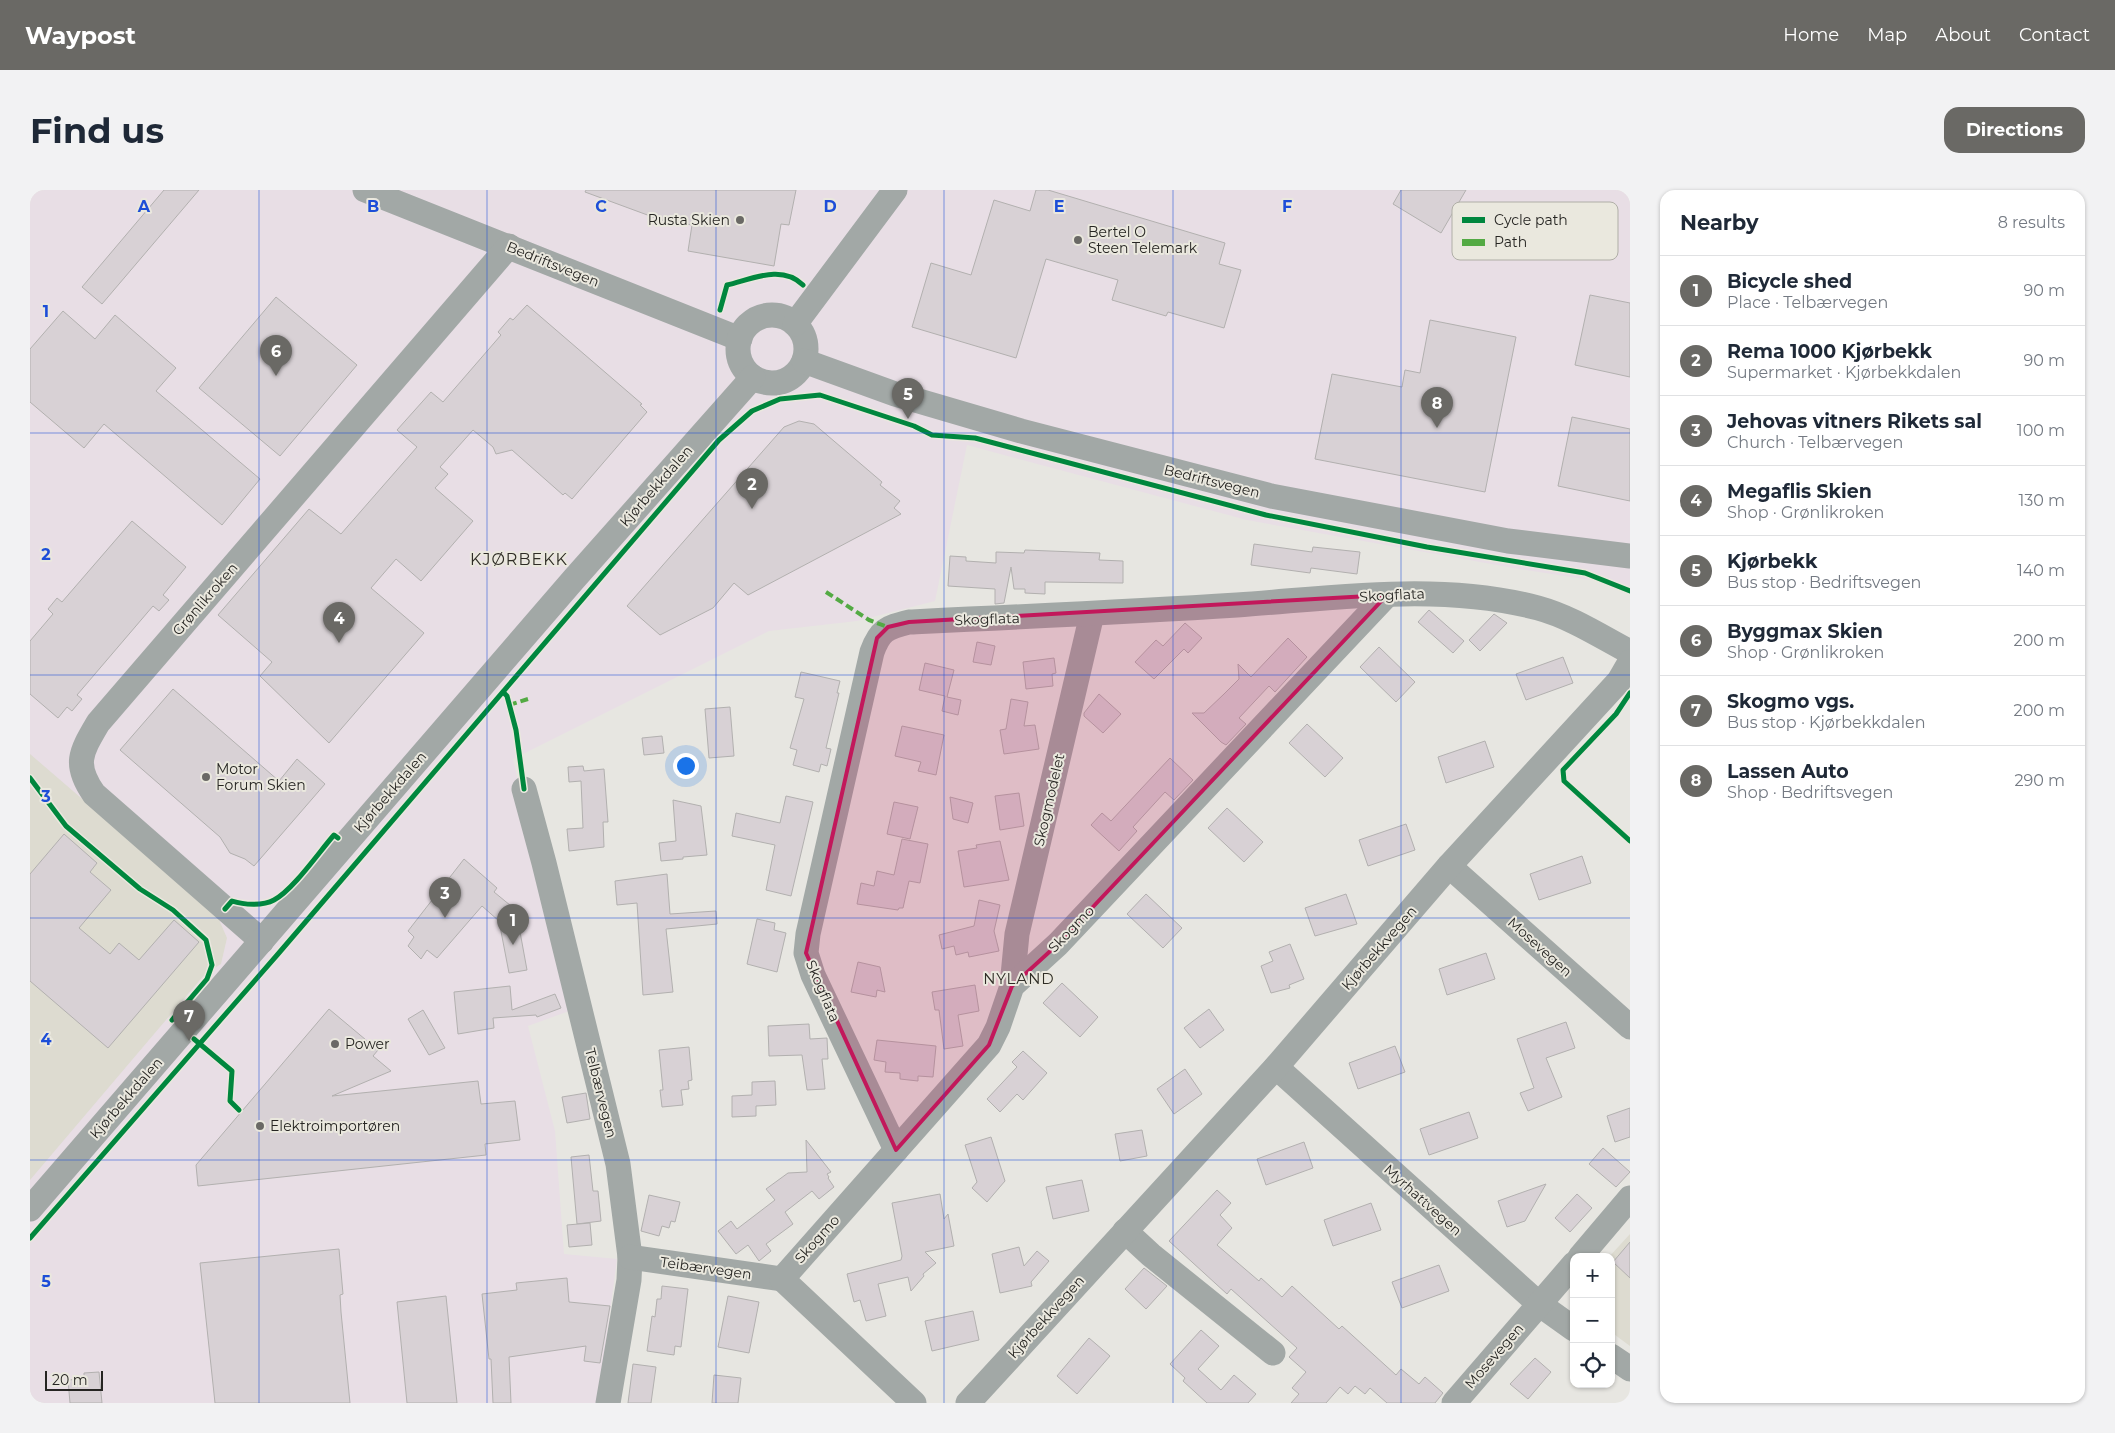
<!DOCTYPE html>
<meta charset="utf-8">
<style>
:root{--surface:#fff;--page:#f2f2f3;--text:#1f2937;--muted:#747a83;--line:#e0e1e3;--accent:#6a6965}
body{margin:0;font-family:Montserrat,sans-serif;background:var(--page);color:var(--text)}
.controls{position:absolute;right:15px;bottom:15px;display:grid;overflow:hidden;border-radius:10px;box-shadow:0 1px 4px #0004}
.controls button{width:45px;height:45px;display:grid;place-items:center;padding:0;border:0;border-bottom:1px solid var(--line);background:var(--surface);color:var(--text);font:25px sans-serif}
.scale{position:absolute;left:15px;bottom:12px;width:58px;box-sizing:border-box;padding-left:5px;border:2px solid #262522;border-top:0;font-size:14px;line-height:18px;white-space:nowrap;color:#262522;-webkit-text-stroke:4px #eae8de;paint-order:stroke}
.you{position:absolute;left:655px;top:575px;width:18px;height:18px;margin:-12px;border:4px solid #fff;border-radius:50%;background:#1a73e8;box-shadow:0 0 0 8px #1a73e833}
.badge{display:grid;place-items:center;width:32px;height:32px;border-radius:50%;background:var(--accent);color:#fff;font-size:16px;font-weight:700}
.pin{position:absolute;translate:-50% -41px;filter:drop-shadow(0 1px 2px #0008)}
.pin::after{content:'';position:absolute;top:26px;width:18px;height:15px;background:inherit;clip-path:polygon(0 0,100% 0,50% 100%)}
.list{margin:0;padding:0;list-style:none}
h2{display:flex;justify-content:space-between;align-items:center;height:65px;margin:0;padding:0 20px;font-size:21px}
h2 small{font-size:16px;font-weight:400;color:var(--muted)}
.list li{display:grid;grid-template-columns:32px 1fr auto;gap:15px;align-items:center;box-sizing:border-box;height:70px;padding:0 20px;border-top:1px solid var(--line)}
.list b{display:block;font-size:19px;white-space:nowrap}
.list p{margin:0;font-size:16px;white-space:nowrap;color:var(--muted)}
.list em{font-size:16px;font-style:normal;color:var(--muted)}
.icon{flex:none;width:28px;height:28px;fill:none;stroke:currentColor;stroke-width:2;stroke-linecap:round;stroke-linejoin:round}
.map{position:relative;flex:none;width:1600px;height:1213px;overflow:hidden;border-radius:15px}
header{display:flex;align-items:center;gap:30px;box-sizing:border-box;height:70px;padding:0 25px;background:var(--accent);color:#fff}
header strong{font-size:24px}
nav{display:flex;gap:28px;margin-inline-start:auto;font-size:18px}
.intro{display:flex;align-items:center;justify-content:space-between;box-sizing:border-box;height:120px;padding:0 30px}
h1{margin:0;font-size:35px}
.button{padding:12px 22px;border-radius:15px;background:var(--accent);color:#fff;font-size:18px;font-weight:700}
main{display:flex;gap:30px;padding:0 30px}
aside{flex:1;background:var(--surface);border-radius:15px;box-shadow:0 1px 4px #0004}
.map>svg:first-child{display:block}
</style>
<header>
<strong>Waypost</strong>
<nav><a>Home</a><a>Map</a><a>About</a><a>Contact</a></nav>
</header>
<div class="intro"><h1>Find us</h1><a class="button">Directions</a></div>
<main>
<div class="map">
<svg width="1600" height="1213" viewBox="0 0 1600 1213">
<rect width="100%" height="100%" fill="#e7e6e1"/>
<path fill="#e8dee5" d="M0,0H1600V396L1489,379L1217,330L937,255L905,411L827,431L739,441L483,569L542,820L498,836L525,941L534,1064L587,1069L568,1213H0Z"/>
<g fill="#dddbd0">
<path d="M0,564L187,725L197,748L191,774L175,784L0,990Z"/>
<path d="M1600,1044V1156L1581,1142V1067H1579Z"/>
</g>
<g fill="#d8d1d5" stroke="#b2b0af">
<path d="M134,0H169L72,114L52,97Z"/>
<path d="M556,0H766L759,35L751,34L744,76L658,61L662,35L631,30L555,2Z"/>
<path d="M1006,0H1018L1195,53L1189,74L1211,80L1194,138L1138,122L1136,126L1082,110L1088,90L1016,69L986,168L882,137L901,73L941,85L964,10L1000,21Z"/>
<path d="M1371,0H1436L1411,43L1363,14Z"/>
<path d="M1560,105L1600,113V187L1545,175Z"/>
<path d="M246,107L327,175L250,266L169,198Z"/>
<path d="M497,115L612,214L610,215L617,222L542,309L535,303L533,305L482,260L466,264L463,257L443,240L410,277L418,284L405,298L443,331L391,391L366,369L341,398L394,443L299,553L230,486L242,472L188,425L279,319L311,344L387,257L367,240L401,202L413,212L471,145L468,142L480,128L483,130Z"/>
<path d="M33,121L65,149L85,125L146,178L126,201L230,289L192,335L74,234L54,258L0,212V159Z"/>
<path d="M1400,130L1486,147L1455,302L1285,269L1302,184L1372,197L1375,180L1390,183Z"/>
<path d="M1542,227L1600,239V311L1528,296Z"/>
<path d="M769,231L784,234L852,292L850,295L870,311L864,318L871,324L718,405L704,393L683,418L630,445L597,416L754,237Z"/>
<path d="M102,331L156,377L133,405L139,410L129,421L123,416L47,505L52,509L42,521L37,517L28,528L0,504V451L23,424L18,419L27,408L32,412Z"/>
<path d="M1224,354L1282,362L1283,357L1330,362L1327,384L1281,378L1280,383L1221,375Z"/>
<path d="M995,360L1070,363L1069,370L1093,371V393L1015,392V404L995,403V399H984L981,377L974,413L965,414V399L918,396L920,366L936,367V371L966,373V362L994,363Z"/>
<path d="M1399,420L1434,451L1423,463L1388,432Z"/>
<path d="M1464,424L1477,433L1450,461L1439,450Z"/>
<path d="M1155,433L1172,448L1158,463L1154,459L1124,489L1105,472L1126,450L1133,456Z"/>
<path d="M1258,448L1277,467L1245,502L1239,496L1209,528L1216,534L1196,555L1191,552L1162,523H1174L1194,504L1209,489L1208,474L1221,487Z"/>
<path d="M947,452L965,456L961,475L943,472Z"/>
<path d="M1349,457L1385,492L1366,512L1330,477Z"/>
<path d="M1533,467L1543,493L1496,510L1486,484Z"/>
<path d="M1024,468L1026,483L1022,484L1023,496L996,499L993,472Z"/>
<path d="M895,473L924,480L917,507L931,510L928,525L912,521L915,506L889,500Z"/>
<path d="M771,482L810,491L807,503H809L796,558L801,559L797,576L791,574L789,582L763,575L767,560L760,558L774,509L765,507Z"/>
<path d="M143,499L249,591L267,569L295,594L224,676L215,669L200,663L190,647L90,560Z"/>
<path d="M1069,504L1091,524L1073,543L1054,526V523Z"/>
<path d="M981,509L998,512L994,536L1005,535L1009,559L974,564L970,540L976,539Z"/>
<path d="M700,517L704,566L679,568L675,519Z"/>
<path d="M1277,534L1313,568L1295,587L1259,553Z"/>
<path d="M872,536L914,545L906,585L888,581L891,572L865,566Z"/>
<path d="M632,546L634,563L614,565L612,548Z"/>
<path d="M1455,551L1464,577L1416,593L1408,567Z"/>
<path d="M1140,568L1163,590L1144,610L1135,602L1103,637L1107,641L1089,661L1061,635L1072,623L1081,631Z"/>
<path d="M553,576L554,581L574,579L578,632H573L574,657L539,661L537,639L553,638L551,591L539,592L538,577Z"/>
<path d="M989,603L994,636L970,640L965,606Z"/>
<path d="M756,606L783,612L761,706L736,700L745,655L702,646L706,623L750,633Z"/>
<path d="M920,607L943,613L938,633L923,629Z"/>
<path d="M643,610L671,616L677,665L653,667V669L631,671L629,653L646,651Z"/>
<path d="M864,612L888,617L880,649L857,644Z"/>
<path d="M1197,618L1233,652L1214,672L1178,638Z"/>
<path d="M1376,634L1385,660L1338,676L1329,650Z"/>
<path d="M34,644L67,673L60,682L81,700L49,738L80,764L89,753L109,770L144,730L169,752L78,858L0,791V684Z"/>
<path d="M872,649L898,654L890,693L879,691L873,718H869L868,720L827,714L831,693L844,696L847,681L864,685Z"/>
<path d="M970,651L979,690L934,697L928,661L947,658L946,655Z"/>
<path d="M1552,666L1561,693L1509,710L1500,684Z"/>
<path d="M434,669L467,698L464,702L486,720L497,780L479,783L469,731L452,716L407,768L397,760L391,769L378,756L384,747L378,741Z"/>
<path d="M637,684L640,724L686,721L687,734L636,739L643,802L613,805L607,713L587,715L585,691Z"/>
<path d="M1116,704L1152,738L1133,758L1097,724Z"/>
<path d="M1316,704L1327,734L1285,746L1275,718Z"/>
<path d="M949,710L970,715L964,741L969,761L939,767L938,762L926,765L924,756L912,759L909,745L944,736Z"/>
<path d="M727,729L745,733L744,740L756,743L747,782L717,774Z"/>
<path d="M1260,754L1274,789L1259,795L1260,798L1241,803L1231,776L1243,771L1239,762Z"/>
<path d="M1456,763L1465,789L1417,805L1409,779Z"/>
<path d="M828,772L850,777L855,802L847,800L846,807L821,802Z"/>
<path d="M1032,793L1068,827L1050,847L1013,813Z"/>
<path d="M945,795L949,821L928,825L933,856L914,859L909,820H905L902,802Z"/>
<path d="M480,796L482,820L525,804L531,818L507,827L506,825L463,828L464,838L428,844L424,802Z"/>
<path d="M299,819L348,860L343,866L361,881L302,906L448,891L451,914L485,911L490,950L455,954L456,965L168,996L166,975Z"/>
<path d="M1179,819L1194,840L1170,858L1154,838Z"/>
<path d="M393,820L415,858L399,865L378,829Z"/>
<path d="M1536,832L1545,858L1516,868L1532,907L1498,921L1490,903L1504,898L1487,849Z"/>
<path d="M779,834L780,849L797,848L798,869H792L795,899L777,900L772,865L739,866L738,836Z"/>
<path d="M847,850L906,856L903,887L888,886V891L870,889V883L855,882L856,872L844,870Z"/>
<path d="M1365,856L1375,882L1328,899L1319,873Z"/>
<path d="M659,857L662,890L658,891L659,899L651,900L653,915L632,917L630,900H633L629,860Z"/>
<path d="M993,861L1017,883L993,910L987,904L970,922L957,909L987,877L982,872Z"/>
<path d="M1155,879L1172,904L1144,924L1127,899Z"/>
<path d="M745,891L746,915L726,916V926L702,927V906L722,905V892Z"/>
<path d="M556,903L560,929L537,933L532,907Z"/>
<path d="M1600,918V947L1585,952L1577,926Z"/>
<path d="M1439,922L1448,948L1399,965L1390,939Z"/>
<path d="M1112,940L1117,966L1090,971L1085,944Z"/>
<path d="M961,947L975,991L957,1012L942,998L947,992L935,955Z"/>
<path d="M776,950L801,982L797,984L799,987L798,988L804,997L789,1009L782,1001L755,1022L763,1034L736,1054L741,1061L729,1071L718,1055L706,1064L688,1041L701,1031L707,1039L745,1010L736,999L758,983L777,982Z"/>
<path d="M1274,952L1283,978L1236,995L1227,969Z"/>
<path d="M1573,958L1600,982L1586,997L1559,974Z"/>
<path d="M559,965L563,1001H568L571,1031L547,1034L541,967Z"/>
<path d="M1052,990L1059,1021L1023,1029L1016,997Z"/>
<path d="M1516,994L1495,1031L1477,1037L1468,1011Z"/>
<path d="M1187,1000L1201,1013L1190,1025L1202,1038L1187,1055L1229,1091L1231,1088L1252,1107L1262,1096L1309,1139L1312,1136L1366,1185L1371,1179L1389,1194L1395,1187L1413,1203L1405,1213H1357L1340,1198L1335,1204L1325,1196L1318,1204L1310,1197L1296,1213H1261L1269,1204L1262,1198L1276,1182L1259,1167L1267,1158L1201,1099L1197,1104L1139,1051Z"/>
<path d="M910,1004L914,1029L918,1024L924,1056L895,1062L906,1073L893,1084L894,1086L881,1101L878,1087L848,1094L856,1126L836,1131L830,1110L824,1112L817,1084L871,1070L872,1066L862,1013Z"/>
<path d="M1547,1004L1562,1018L1540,1042L1525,1028Z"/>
<path d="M619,1005L650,1012L645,1032L641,1031L639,1038L632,1036L629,1046L611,1041Z"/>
<path d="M1341,1013L1351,1040L1303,1056L1294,1030Z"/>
<path d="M560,1033L562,1055L539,1057L537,1035Z"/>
<path d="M1600,1052V1088L1583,1072Z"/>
<path d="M989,1057L994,1076L1007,1061L1019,1071L1001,1092L1002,1096L970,1103L962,1064Z"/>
<path d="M309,1059L313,1104L310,1105L311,1122L320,1213H185L170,1073Z"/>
<path d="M1409,1075L1419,1101L1372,1118L1362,1092Z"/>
<path d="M1114,1078L1137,1096L1116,1119L1095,1099Z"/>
<path d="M537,1088L539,1112L580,1116L570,1173L554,1171L556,1156L479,1167L481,1213H463L461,1169H459L452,1104L487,1100L486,1093Z"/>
<path d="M632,1096L658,1099L651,1157L645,1156L644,1165L617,1161L622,1126L625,1127L627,1109H631Z"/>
<path d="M416,1106L427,1213H377L367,1112Z"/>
<path d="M698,1106L729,1112L719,1163L688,1157Z"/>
<path d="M943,1121L949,1150L902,1161L895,1131Z"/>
<path d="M1171,1140L1189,1156L1168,1179L1191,1200L1204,1185L1226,1204L1218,1213H1177L1153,1191L1155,1188L1140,1174Z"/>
<path d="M1059,1148L1080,1166L1047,1204L1027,1186Z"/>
<path d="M1505,1168L1521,1182L1498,1209L1480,1194Z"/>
<path d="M603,1174L626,1177L621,1213H598Z"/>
<path d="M69,1182L72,1213H40L38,1190L54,1189V1183Z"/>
<path d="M684,1185L711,1188L708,1213H682Z"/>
</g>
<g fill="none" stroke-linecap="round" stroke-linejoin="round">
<g stroke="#a2a8a6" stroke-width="25">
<path d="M335,0L710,149"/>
<circle cx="742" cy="159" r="34"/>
<path d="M765,134L865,0"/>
<path d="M774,171L865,204L991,241L1241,306L1478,351L1600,366"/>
<path d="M494,599L514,673L588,974L600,1067L599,1090L578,1213"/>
<path d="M1419,676L1600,837"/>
<path d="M232,751L64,604C43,574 51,562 68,533L479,56"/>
<path d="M982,796L987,744L1062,424"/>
<path d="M1246,877L1509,1114L1544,1139"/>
<path d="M866,960L783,785L776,763L778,744L842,462C850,440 856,438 879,432C988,427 1098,422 1207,415C1307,408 1410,392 1508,418C1541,427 1570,446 1600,462"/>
<path d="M0,1019L544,389L723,187"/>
<path d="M1095,1041L1121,1065L1243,1163"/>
<path d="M600,1067L752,1089"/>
<path d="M1550,1067L1600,1008"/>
<path d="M1581,1166L1600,1179"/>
<path d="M884,1213L752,1089L959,855L968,837L982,796L1028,754L1357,405"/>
<path d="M938,1213L1246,877L1419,676L1589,491L1600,472"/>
<path d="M1424,1213L1544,1074"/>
</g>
<g stroke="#53aa43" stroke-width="4" stroke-dasharray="8 4" stroke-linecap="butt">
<path d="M796,402L839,430L858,437"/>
<path d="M479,515L498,509"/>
</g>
<defs>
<g id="cycleway">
<path d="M690,120L697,95C722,89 752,74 773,95"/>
<path d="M473,502L477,506L486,540L494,599"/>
<path d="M1600,503L1586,524L1533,580L1534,591L1600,651"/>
<path d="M0,588L36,636L110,699L143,720L176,750L182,775L177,789L142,830"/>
<path d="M195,719L202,711C214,715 233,716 244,710C263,700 289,662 304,645L308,648"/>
<path d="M164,849L202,881L200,911L209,920"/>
<path d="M0,1048L248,764L689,250L722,221L750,209L790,205L884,236L902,245L945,248L1236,325L1397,357L1555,383L1600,401"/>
</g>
</defs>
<use href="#cycleway" stroke="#eae8de" stroke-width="8"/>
<use href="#cycleway" stroke="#00873e" stroke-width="5"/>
</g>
<path fill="#c2185b" fill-opacity="0.2" stroke="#c2185b" stroke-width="4" stroke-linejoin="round" d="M1357,405L1028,754L982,796L959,855L866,960L776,763L847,448L858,437L879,432Z"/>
<path fill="none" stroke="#1d4ed8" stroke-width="1" stroke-opacity="0.55" d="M229,0V1213M457,0V1213M686,0V1213M914,0V1213M1143,0V1213M1371,0V1213M0,243H1600M0,485H1600M0,728H1600M0,970H1600"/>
<g fill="#6a6965" stroke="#eae8de" stroke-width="2">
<circle cx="710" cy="30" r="5"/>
<circle cx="1048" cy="50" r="5"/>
<circle cx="176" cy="587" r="5"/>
<circle cx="305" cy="854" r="5"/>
<circle cx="230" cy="936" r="5"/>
</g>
<g text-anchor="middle" stroke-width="4" stroke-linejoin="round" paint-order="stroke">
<g font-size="14" fill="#262522" stroke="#eae8de" text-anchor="start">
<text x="700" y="35" text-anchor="end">Rusta Skien</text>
<text x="1058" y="47">Bertel O<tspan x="1058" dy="16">Steen Telemark</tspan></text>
<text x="186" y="584">Motor<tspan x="186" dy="16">Forum Skien</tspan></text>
<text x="315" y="859">Power</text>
<text x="240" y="941">Elektroimportøren</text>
</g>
<g font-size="14" fill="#262522" stroke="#eae8de">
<text transform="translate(523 74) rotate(22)" y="5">Bedriftsvegen</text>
<text transform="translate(1182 291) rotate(14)" y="5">Bedriftsvegen</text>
<text transform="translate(626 296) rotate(-49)" y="5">Kjørbekkdalen</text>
<text transform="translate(1362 405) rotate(-3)" y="5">Skogflata</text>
<text transform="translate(175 409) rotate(-49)" y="5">Grønlikroken</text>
<text transform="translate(957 429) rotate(-2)" y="5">Skogflata</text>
<text transform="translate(360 602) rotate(-49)" y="5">Kjørbekkdalen</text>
<text transform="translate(1019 610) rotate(-77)" y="5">Skogmodelet</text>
<text transform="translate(1041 739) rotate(-46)" y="5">Skogmo</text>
<text transform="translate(1510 757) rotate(42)" y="5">Mosevegen</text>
<text transform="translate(1349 758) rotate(-49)" y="5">Kjørbekkvegen</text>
<text transform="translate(793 801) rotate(67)" y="5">Skogflata</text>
<text transform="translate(571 903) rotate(76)" y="5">Telbærvegen</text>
<text transform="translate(96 908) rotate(-49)" y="5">Kjørbekkdalen</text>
<text transform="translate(1393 1010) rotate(42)" y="5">Myrhattvegen</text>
<text transform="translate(787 1049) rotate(-48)" y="5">Skogmo</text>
<text transform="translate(676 1078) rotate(8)" y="5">Teibærvegen</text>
<text transform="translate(1016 1127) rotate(-48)" y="5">Kjørbekkvegen</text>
<text transform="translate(1464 1166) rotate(-49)" y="5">Mosevegen</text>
</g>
<g font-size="15" letter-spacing="1" fill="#2e2c25" stroke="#eae8de">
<text x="989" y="794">NYLAND</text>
</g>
<g font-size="16" letter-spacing="1" fill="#2e2c25" stroke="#eae8de">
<text x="489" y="375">KJØRBEKK</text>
</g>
</g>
<rect x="1422" y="12" width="166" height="58" rx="8" fill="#eae8de" stroke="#afaea6" stroke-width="1"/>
<rect x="1432" y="27" width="23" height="6" fill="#00873e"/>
<rect x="1432" y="49" width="23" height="7" fill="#53aa43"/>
<g font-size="14" fill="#262522">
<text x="1464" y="35">Cycle path</text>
<text x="1464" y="57">Path</text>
</g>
<g font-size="16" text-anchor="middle" font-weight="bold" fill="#1d4ed8" stroke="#eae8de" stroke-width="4" stroke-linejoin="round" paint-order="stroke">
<text x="114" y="22">A</text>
<text x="343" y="22">B</text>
<text x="571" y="22">C</text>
<text x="800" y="22">D</text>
<text x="1029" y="22">E</text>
<text x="1257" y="22">F</text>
<text x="16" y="127">1</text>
<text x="16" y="370">2</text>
<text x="16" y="612">3</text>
<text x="16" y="855">4</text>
<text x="16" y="1097">5</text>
</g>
</svg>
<div class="controls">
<button>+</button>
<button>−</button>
<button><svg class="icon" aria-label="locate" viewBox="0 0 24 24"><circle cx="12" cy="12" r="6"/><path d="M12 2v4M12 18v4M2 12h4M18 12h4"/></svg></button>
</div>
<div class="scale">20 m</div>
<div class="you"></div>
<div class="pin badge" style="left:483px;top:755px">1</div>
<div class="pin badge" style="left:722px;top:319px">2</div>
<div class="pin badge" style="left:415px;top:728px">3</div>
<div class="pin badge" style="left:309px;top:453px">4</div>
<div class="pin badge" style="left:878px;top:229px">5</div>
<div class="pin badge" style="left:246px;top:186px">6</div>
<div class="pin badge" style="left:159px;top:851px">7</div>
<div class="pin badge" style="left:1407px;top:238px">8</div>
</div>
<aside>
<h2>Nearby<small>8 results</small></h2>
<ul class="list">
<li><span class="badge">1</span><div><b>Bicycle shed</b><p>Place · Telbærvegen</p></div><em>90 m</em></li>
<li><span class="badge">2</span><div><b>Rema 1000 Kjørbekk</b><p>Supermarket · Kjørbekkdalen</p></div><em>90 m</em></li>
<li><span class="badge">3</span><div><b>Jehovas vitners Rikets sal</b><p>Church · Telbærvegen</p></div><em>100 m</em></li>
<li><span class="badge">4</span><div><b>Megaflis Skien</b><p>Shop · Grønlikroken</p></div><em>130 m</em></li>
<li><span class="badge">5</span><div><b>Kjørbekk</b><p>Bus stop · Bedriftsvegen</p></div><em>140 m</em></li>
<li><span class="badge">6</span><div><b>Byggmax Skien</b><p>Shop · Grønlikroken</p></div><em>200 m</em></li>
<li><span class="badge">7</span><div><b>Skogmo vgs.</b><p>Bus stop · Kjørbekkdalen</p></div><em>200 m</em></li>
<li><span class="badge">8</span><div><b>Lassen Auto</b><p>Shop · Bedriftsvegen</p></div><em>290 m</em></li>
</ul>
</aside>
</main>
